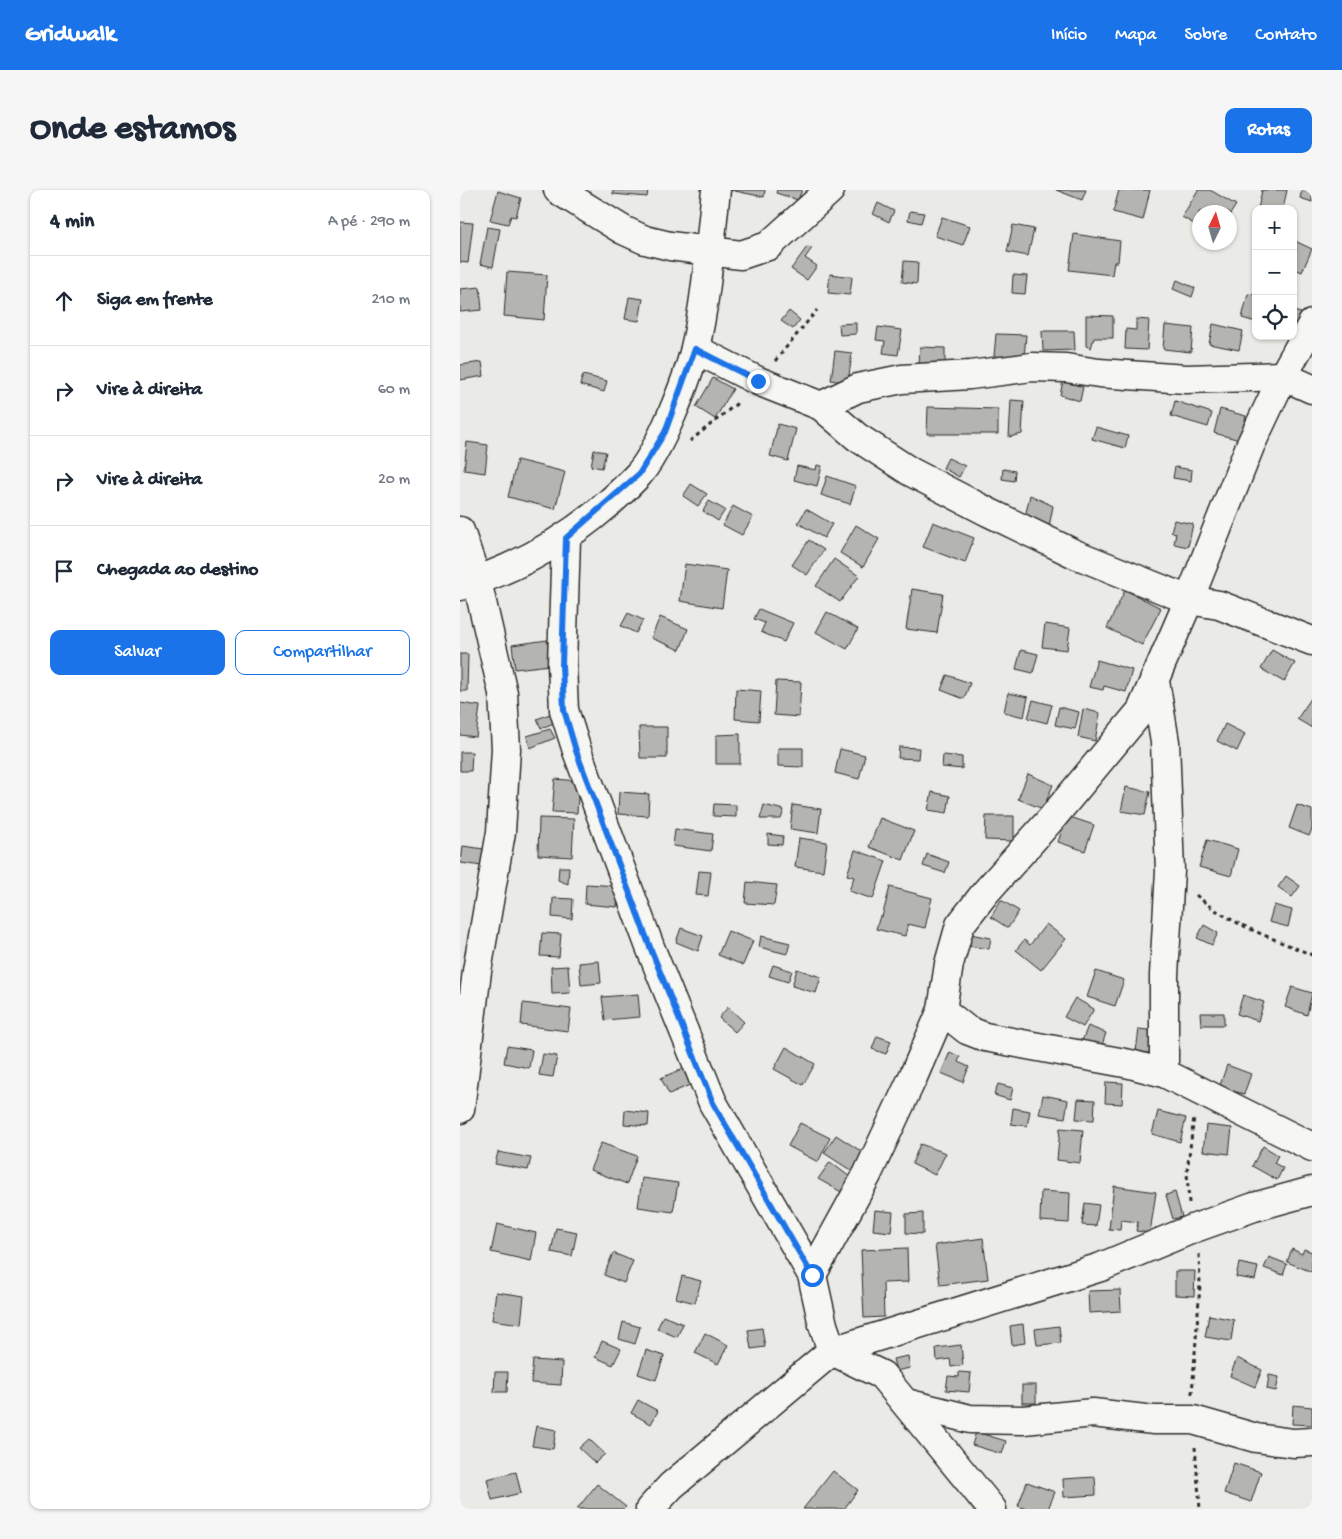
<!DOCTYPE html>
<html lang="pt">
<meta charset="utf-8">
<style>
:root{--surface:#fff;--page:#f6f6f7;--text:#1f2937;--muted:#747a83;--line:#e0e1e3;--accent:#1a73e8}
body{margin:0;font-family:"Gochi Hand",sans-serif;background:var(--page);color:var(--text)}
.controls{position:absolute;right:15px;top:15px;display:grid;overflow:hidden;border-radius:10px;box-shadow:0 1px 4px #0004}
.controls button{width:45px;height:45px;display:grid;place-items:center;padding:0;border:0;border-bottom:1px solid var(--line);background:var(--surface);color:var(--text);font:25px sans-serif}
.compass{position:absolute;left:732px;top:15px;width:45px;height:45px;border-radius:50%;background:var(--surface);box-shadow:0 1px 4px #0004;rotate:5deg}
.stop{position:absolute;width:15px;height:15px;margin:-11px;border:4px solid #1a73e8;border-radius:50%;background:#fff}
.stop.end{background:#1a73e8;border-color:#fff;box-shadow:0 1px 5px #0008}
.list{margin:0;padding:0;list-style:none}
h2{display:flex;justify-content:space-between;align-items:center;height:65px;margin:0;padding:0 20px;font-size:21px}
h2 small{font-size:16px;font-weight:400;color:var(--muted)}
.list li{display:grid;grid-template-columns:32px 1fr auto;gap:15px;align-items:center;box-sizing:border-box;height:90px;padding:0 20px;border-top:1px solid var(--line)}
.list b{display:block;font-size:19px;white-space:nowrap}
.list em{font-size:16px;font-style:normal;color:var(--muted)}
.actions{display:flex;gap:10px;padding:15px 20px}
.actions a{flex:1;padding:11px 0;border:1px solid var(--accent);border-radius:10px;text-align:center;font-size:18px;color:var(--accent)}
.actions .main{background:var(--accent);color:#fff}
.icon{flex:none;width:28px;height:28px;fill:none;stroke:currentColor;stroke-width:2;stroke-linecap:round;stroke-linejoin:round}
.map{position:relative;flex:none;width:852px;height:1319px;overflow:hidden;border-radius:10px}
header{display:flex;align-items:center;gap:30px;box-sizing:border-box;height:70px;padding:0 25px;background:var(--accent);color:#fff}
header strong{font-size:24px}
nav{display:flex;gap:28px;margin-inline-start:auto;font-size:18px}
.intro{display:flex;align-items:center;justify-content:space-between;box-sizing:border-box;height:120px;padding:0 30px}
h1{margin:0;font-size:35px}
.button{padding:12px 22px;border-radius:10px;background:var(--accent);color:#fff;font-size:18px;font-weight:700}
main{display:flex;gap:30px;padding:0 30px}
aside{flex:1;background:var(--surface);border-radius:10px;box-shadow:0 1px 4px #0004}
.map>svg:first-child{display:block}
</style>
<header>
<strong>Gridwalk</strong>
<nav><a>Início</a><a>Mapa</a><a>Sobre</a><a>Contato</a></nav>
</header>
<div class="intro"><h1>Onde estamos</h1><a class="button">Rotas</a></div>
<main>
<aside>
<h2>4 min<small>A pé · 290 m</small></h2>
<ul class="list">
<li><svg class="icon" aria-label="ahead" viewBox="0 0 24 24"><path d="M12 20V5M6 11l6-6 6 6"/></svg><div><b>Siga em frente</b></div><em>210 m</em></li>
<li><svg class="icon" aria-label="right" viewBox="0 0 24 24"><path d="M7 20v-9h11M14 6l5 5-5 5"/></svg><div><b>Vire à direita</b></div><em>60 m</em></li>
<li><svg class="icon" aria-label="right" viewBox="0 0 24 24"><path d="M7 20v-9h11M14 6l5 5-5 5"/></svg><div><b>Vire à direita</b></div><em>20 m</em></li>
<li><svg class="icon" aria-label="arrive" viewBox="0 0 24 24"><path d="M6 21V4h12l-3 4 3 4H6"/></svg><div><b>Chegada ao destino</b></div></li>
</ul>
<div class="actions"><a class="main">Salvar</a><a>Compartilhar</a></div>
</aside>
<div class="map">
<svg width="852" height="1319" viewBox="0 0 852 1319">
<rect width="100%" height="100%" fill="#eaeae6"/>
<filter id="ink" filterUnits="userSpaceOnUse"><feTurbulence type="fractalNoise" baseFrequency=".02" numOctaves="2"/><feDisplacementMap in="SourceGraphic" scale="10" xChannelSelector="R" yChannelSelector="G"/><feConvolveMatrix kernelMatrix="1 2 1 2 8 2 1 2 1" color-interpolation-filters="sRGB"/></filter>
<g filter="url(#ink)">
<g fill="#b4b4b1" stroke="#2b2b2b">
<path d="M153,0H188L187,7L153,4Z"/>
<path d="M270,0H305L304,7Z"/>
<path d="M317,0H342L338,10L316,3Z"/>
<path d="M596,0H626L622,10Z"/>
<path d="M659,0H690L683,30L653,22Z"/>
<path d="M738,0H750L776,15L769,26V22H739V37L722,27Z"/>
<path d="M802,0H827L823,19H798Z"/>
<path d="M842,0H852V12L840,8Z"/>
<path d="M38,1L61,8L56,27L51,26L48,34L30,30Z"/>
<path d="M418,13L434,21L429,32L413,24Z"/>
<path d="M450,21L464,23L461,33L448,30Z"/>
<path d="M482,27L510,36L503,55L475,46Z"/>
<path d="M0,32L13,33L8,73L0,72Z"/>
<path d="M553,35L574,39L568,66L547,62Z"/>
<path d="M27,37L40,39L33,77L20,74Z"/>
<path d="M614,44L660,51L658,72H654L652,85L609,80Z"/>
<path d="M833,50L852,59L842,82L833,78Z"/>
<path d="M347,57L352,58L345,68L357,76L347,90L331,79Z"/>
<path d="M444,71L458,72L457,94L442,92Z"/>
<path d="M47,82L87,85L84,130L44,126Z"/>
<path d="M370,84L392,87L390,105L368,103Z"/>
<path d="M553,85L567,86L565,104L552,103Z"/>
<path d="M717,90L735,98L732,107L713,99Z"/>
<path d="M20,97L22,120L0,122V99Z"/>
<path d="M788,104L796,105V132L782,128Z"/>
<path d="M169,107L183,109L179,131L165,129Z"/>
<path d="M329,121L340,130L333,139L321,131Z"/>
<path d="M833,121L845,124L841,140L833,138Z"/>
<path d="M626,125L653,126V148H634L631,158L626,156Z"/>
<path d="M676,129L689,130L687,160L665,159L666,139L676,140Z"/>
<path d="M396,133V144L380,145L379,134Z"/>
<path d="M753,134L783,141L779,160L749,154Z"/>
<path d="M705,135L733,138L731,162L703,159Z"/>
<path d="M418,137L442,140L438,165L423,163L425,151L416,150Z"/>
<path d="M582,141H614L615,160L583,161Z"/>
<path d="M536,144L566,145L564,168L534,166Z"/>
<path d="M460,157L485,158V177L459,176Z"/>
<path d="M375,161L392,163L388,193L371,190Z"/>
<path d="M22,172L24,186L0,190V175Z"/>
<path d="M123,185L147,191L144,202L120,195Z"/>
<path d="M253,188L273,199L255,229L236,217Z"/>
<path d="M603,191L623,197L620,211L600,205Z"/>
<path d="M551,210L564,211L562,244L549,247Z"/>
<path d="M715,211L752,223L748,237L711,226Z"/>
<path d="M468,217L538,219V244H467Z"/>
<path d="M760,219L786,226L780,250L754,243Z"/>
<path d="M318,234L336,239L328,271L310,266Z"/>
<path d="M636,237L668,246L665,258L632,249Z"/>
<path d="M7,252L28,255L25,283L4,280Z"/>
<path d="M134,260L146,262L142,278L131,276Z"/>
<path d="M488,268L505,276L499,287L483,278Z"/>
<path d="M57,270L105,282L95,319L48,307Z"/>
<path d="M357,275L362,276L357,296L334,290L337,276L356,280Z"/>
<path d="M715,277L732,280L731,291L713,288Z"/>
<path d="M543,279L555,281L554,291L542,289Z"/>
<path d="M367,286L396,296L390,314L361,305Z"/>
<path d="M231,294L247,304L238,316L223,306Z"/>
<path d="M570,305L593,316L589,337L564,331Z"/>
<path d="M249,311L265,320L258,331L243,321Z"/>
<path d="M273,316L293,327L282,345L263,335Z"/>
<path d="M346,319L372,334L364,348L338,333Z"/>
<path d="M714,330L733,334L728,357L714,354L716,343L711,342Z"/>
<path d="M473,332L514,348L505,373L463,357Z"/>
<path d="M396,335L419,349L403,377L380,363Z"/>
<path d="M349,350L364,360L347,385L332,375Z"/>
<path d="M374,369L399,386L380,412L356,396Z"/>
<path d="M225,374L267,380L262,418L220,411Z"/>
<path d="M452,399L483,404L477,443L446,439Z"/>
<path d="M665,400L701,418L682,455L647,438Z"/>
<path d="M299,419L333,433L324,452L301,442L305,433L294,429Z"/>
<path d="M367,422L398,439L387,459L356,442Z"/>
<path d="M168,423L183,430L176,443L161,436Z"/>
<path d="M200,427L228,439L220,460L191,448Z"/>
<path d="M585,434L610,438L607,460L582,457Z"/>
<path d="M87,450L90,475L55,479L52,455Z"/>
<path d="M561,460L578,464L573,483L556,479Z"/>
<path d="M812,460L835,473L824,492L801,479Z"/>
<path d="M0,464H8L7,501H0Z"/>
<path d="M637,470L672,480L666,502L644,496L643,500L629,497Z"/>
<path d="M487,485L510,493L504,509L481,500Z"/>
<path d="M316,491L341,492L339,527L314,525Z"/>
<path d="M276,499L301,501L299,531L275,529Z"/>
<path d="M548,503L568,507L564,527L544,522Z"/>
<path d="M852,507V538L837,529Z"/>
<path d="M573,510L592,515L587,533L568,528Z"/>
<path d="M0,513L20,516L16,547L0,545Z"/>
<path d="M599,517L619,522L615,539L595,535Z"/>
<path d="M623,519L640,523L635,551L618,547Z"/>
<path d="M90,524L94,533L81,538L77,529Z"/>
<path d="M765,534L785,544L777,561L757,551Z"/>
<path d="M179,537H207V568H180Z"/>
<path d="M90,539L95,548L70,558L67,546Z"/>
<path d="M280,544V574H256V545Z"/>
<path d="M439,557L459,558L458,569L438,568Z"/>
<path d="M318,558H343V577L318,576Z"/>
<path d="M380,559L405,565L399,589L375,583Z"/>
<path d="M0,562H12L11,581H0Z"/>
<path d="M483,565L502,567V579L482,577Z"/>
<path d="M568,584L593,595L583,619L558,609Z"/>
<path d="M95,589L119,591L117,623L92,622Z"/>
<path d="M666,597L690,602L685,625L661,621Z"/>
<path d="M159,602L189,604L188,626L158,624Z"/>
<path d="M472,602L490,606L487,623L468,620Z"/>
<path d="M254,614L276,615V627L253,626Z"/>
<path d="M304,615L324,620L321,629H300Z"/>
<path d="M333,615L361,619L358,643L330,639Z"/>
<path d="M837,615L852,620V639L849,646L829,638Z"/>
<path d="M526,626H554V651L525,650Z"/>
<path d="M607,626L634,635L625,661L598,652Z"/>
<path d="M79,628L114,629L112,667L78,665Z"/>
<path d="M420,628L454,641L443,670L409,657Z"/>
<path d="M215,639L253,644L251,661L213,656Z"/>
<path d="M308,644L323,646L322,655L308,654Z"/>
<path d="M339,648L367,652L363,681L335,677Z"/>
<path d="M747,650L778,659L771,686L739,677Z"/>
<path d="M3,656L24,659L22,676L1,673Z"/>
<path d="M395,660L426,671L413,709L389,701L394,687L387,685Z"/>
<path d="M467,664L489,672L485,683L463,676Z"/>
<path d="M99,677H109L108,694L98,690Z"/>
<path d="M239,681L251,682L248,706L236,705Z"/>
<path d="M826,686L840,696L832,707L818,697Z"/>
<path d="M287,692L317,695L314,715L285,713Z"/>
<path d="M126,694L159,696L157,717L125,714Z"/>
<path d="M430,697L472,708L465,738L448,734L445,746L416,739L420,726L422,727Z"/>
<path d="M93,708L113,709L112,729L92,727Z"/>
<path d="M541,710L559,721L548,738L531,727Z"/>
<path d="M814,715L832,720L828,737L809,732Z"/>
<path d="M586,734L606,749L581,780L556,760L564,750L570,755Z"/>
<path d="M744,735L758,743L752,755L737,748Z"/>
<path d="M221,738L243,746L238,761L216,752Z"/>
<path d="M268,741L293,751L283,775L258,765Z"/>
<path d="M82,743L101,744L99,767L80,766Z"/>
<path d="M510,744L531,748L529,759L508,756Z"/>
<path d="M301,746L330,753L327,764L299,757Z"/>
<path d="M139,771L141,793L121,795L119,773Z"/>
<path d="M313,775L332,781L328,792L309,786Z"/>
<path d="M108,776L110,803L92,804L91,777Z"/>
<path d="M337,779L361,787L356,803L332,796Z"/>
<path d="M636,781L664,790L655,816L627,807Z"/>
<path d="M832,797L852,803L847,825L825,817Z"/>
<path d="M178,804L180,827L145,830L142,807Z"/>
<path d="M783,805L804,812L798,831L777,824Z"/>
<path d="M615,808L634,819L623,837L604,827Z"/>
<path d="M63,813L111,819L108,841L61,835Z"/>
<path d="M268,817L284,832L275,842L259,828Z"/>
<path d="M740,823H764V835H741Z"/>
<path d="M628,836L646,843L641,858L622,851Z"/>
<path d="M679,839L697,841L694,864L676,861Z"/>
<path d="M417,846L431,851L426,864L412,859Z"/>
<path d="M47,856L72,860L69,878L44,873Z"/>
<path d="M326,857L355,874L343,895L314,879Z"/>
<path d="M490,862L500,867L498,872L509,877L503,892L481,883Z"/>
<path d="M83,864L97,866L93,887L79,885Z"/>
<path d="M767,875L791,884L784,904L773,901L769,905L758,901Z"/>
<path d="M224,878L232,894L209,904L201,888Z"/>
<path d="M646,892L663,893L662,914L645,913Z"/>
<path d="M538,894L553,898L550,910L534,905Z"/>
<path d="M583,905L608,910L605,928L579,924Z"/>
<path d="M618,909L635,910L634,930L616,929Z"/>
<path d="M553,918L570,921L567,936L551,934Z"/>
<path d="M165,920L189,923L188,936L164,934Z"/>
<path d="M698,921L726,928L720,952L692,944Z"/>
<path d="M340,933L370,948L358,972L328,956Z"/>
<path d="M746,935L772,938L769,964L743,961Z"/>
<path d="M600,938L623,940L620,973L597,970Z"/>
<path d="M376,945L410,967L398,985L364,963Z"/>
<path d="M141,953L177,966L167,994L130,980Z"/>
<path d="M460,954L486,963L475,985L452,974Z"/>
<path d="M803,956L818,965L814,973L823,978L817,990L792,976Z"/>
<path d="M38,962L71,968L68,980L35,974Z"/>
<path d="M370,972L394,990L385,1004L358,989Z"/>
<path d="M182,988L218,993L213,1022L178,1017Z"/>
<path d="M654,996L696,1002L690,1043L676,1041L678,1032L661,1030L660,1040L649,1039Z"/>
<path d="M581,1001L610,1003L609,1033L580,1031Z"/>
<path d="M715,1002L722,1027L713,1029L706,1005Z"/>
<path d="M625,1013L639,1015L636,1036L622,1035Z"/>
<path d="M415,1020L433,1022L431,1042L413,1040Z"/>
<path d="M463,1023V1044L446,1043V1024Z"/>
<path d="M37,1034L76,1043L71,1071L31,1062Z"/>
<path d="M96,1038L117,1042L112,1066L91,1062Z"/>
<path d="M523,1048L528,1089L480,1095L475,1055Z"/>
<path d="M447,1058L448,1092L423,1093L424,1127L404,1128L401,1060Z"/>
<path d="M832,1059L842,1064L844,1059L852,1062V1082L827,1072Z"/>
<path d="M153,1063L173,1071L164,1093L144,1085Z"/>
<path d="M809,1067L827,1074L823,1085L804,1078Z"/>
<path d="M779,1073L798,1077L795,1090L776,1087Z"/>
<path d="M715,1081H735L734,1106L715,1105Z"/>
<path d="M222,1086L241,1091L235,1113L216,1108Z"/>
<path d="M660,1100L661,1121L629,1123L628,1101Z"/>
<path d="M36,1102L64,1106L61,1134L32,1130Z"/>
<path d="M749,1125L774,1130L771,1151L745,1147Z"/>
<path d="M203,1126L223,1134L217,1147L197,1139Z"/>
<path d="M163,1132L180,1137L175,1154L159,1149Z"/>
<path d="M563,1134L565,1153L552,1155L550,1136Z"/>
<path d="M599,1136L601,1153L577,1155L575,1139Z"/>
<path d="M302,1138L305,1157L291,1159L288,1140Z"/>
<path d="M245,1143L268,1155L258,1174L235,1163Z"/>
<path d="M142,1151L161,1159L153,1175L135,1167Z"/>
<path d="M501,1155L503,1175L491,1177L490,1169L477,1171L476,1158Z"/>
<path d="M186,1160L204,1166L196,1190L178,1184Z"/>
<path d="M448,1166L450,1178L436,1181L433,1169Z"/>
<path d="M777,1168L802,1180L795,1197L770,1186Z"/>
<path d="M73,1170L102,1172L101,1195L71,1193Z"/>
<path d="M35,1182H48L47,1202H34Z"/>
<path d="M499,1182L511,1183L509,1202L486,1200L488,1186L499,1187Z"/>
<path d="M809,1185L819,1187L816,1201L807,1199Z"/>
<rect x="562" y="1195" width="14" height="18"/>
<path d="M178,1210L198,1221L191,1234L171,1223Z"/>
<path d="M833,1215L852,1217V1235L832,1234Z"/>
<path d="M76,1236L96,1240L93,1259L72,1256Z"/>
<path d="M516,1242L546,1251L542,1264L512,1255Z"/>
<path d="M129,1249L145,1264L135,1273L119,1258Z"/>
<path d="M774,1273L801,1282L791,1312L764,1303Z"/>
<path d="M373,1281L398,1300L384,1319H343Z"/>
<path d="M56,1282L61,1303L32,1310L27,1289Z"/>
<path d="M635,1287L636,1305L604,1307L603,1289Z"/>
<path d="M567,1292L595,1302L588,1319H566L558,1316Z"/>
<path d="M137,1294L166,1317L164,1319H117Z"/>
</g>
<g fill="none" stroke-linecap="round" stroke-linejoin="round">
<defs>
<g id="street">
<path d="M98,0L163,40L185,50L210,56L281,65L308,56L370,0"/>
<path d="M235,159L298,191L361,216L397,247L451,282L528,322L615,364L729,410L759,415L852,451"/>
<path d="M361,216L398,198L442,189L510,185L572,177L606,178L639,183L726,189L823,186L852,199"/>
<path d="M0,341L17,391L43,503L46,559L41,642L17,781L0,919"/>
<path d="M106,348L102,475L104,520L117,561L190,757L253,913L352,1085L363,1135L372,1161L422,1185L532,1319"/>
<path d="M0,396C68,375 129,337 178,285C199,262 228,189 235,158C247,106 250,52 256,0"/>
<path d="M695,491L705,552L710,681L704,785V883"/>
<path d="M482,820L507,840L525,847L670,874L704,883L852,957"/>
<path d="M352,1085L407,985L453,887L482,820L489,774L500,735L525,703L592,628L681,521L729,410L790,256L823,186L852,134"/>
<path d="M446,1213L510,1229L564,1230L633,1223L694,1230H733L796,1248L833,1253L852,1252"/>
<path d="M190,1319L211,1296L372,1161L641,1077L735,1038L794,1017L852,1001"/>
</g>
</defs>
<use href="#street" stroke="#2b2b2b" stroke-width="31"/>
<g stroke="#2b2b2b" stroke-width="3" stroke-dasharray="4 4" stroke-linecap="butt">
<path d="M315,171L357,120"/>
<path d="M230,251L280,211"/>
<path d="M736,705C768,734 813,748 852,765"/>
<path d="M729,1013L727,982L734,927"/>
<path d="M732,1204L740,1095L739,1063"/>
<path d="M735,1257L740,1319"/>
</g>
<use href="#street" stroke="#f6f6f2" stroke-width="28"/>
</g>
</g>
<g fill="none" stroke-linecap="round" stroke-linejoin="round" filter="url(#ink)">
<path stroke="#1a73e8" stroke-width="6" d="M298,191L235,159L205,242L179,284L106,348L102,475L104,520L116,561L190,757L253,913L352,1085"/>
</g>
</svg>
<div class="controls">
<button>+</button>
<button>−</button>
<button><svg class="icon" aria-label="locate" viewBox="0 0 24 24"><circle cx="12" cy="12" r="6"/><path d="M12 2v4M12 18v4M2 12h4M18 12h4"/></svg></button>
</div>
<svg class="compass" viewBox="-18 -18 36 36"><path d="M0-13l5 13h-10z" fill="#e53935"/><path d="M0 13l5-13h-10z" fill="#747a83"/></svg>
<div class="stop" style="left:352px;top:1085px"></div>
<div class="stop end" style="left:298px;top:191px"></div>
</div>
</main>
